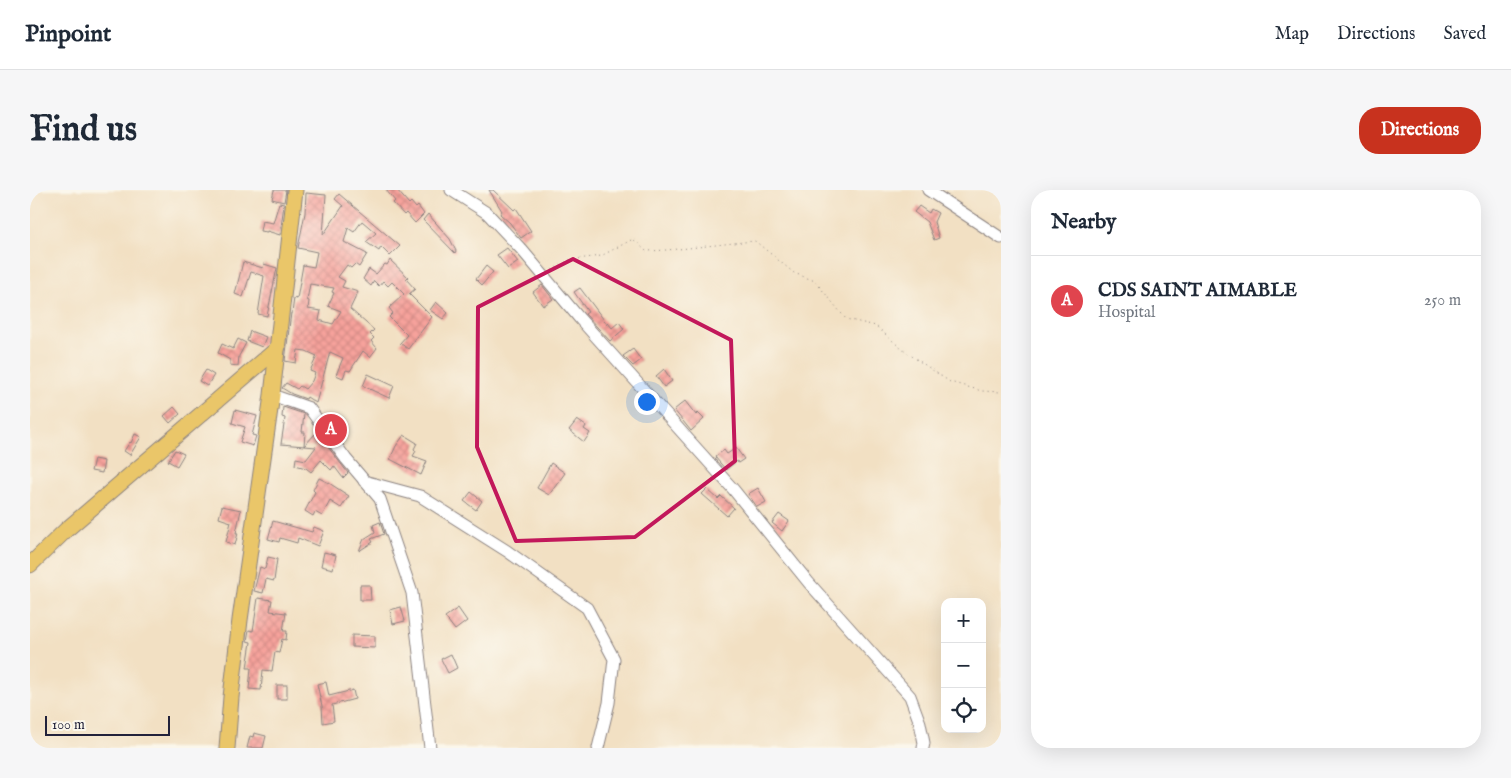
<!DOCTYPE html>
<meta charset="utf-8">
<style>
:root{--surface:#fff;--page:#f6f6f7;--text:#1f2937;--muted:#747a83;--line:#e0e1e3;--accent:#c8321e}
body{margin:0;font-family:"IM FELL English",serif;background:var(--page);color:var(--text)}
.controls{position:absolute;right:15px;bottom:15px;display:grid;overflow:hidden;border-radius:10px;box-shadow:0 5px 20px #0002}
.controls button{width:45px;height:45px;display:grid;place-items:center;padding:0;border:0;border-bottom:1px solid var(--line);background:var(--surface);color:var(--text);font:25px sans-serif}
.scale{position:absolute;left:15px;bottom:12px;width:125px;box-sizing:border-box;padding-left:5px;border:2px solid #22223b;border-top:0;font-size:14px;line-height:18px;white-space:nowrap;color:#22223b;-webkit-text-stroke:4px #fbf7ec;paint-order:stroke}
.you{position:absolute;left:616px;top:211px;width:18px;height:18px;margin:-12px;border:4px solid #fff;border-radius:50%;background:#1a73e8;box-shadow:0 0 0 8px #1a73e833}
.badge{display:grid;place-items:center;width:32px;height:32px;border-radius:50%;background:var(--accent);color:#fff;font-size:16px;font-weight:700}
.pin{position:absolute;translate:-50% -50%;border:2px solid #fff;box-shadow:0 1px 5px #0006}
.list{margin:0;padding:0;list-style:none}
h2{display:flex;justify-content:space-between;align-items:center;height:65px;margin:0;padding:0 20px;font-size:21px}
h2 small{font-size:16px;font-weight:400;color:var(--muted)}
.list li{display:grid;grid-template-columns:32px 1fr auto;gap:15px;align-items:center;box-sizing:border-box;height:90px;padding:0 20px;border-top:1px solid var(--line)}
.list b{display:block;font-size:19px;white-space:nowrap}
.list p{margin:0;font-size:16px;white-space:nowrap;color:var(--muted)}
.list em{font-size:16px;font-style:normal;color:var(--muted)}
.icon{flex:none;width:28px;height:28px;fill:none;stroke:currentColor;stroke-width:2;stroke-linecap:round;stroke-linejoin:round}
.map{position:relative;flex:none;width:971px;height:558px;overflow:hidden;border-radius:20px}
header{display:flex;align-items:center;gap:30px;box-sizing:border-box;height:70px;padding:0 25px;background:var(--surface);border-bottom:1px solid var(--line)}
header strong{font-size:24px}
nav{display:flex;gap:28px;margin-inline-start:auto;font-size:18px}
.intro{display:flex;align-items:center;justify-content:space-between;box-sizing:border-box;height:120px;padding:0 30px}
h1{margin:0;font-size:35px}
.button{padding:12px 22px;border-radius:20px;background:var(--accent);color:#fff;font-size:18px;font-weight:700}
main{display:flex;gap:30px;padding:0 30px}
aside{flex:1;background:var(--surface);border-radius:20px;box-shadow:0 5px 20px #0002}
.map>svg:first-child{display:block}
</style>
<header>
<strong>Pinpoint</strong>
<nav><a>Map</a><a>Directions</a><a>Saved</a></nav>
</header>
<div class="intro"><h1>Find us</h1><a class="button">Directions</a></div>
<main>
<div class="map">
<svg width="971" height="558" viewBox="0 0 971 558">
<defs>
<pattern id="building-cross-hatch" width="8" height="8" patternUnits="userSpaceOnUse" patternTransform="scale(1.25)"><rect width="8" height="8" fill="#f6a29b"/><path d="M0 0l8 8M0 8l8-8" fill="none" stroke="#d38b86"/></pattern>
</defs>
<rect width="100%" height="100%" fill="#fbf7ec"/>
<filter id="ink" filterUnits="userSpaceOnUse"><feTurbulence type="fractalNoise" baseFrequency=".02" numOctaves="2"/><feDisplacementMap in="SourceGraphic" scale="10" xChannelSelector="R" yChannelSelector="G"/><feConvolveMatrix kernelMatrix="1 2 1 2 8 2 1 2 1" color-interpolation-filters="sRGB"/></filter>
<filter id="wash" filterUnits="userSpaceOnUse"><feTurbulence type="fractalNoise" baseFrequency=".0096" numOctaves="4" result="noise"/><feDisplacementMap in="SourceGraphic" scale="20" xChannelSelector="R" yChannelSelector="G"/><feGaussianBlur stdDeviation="1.12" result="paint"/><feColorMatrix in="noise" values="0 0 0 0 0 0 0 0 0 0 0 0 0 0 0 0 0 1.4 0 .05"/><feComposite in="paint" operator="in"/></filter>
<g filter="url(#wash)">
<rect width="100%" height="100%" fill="#f2e0c3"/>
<g id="blocks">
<g fill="url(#building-cross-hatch)" fill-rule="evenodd">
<path d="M244,0H256L254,12L242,9Z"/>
<path d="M356,0H367L379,14L381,12L386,18L388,16L394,24L385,33L376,23L374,25L363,13L365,11Z"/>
<path d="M459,0H463L484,20L486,18L501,41L491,48L480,33L470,24L472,21Z"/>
<path d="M276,3L296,5L293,45L313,16L305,9L309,4L370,56L360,66L351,57L349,61L336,52L346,43L332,31L324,42L318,38L314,52L337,64L329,77L325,74L321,78L317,75L308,87L315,91L312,97L328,102L320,119L344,140L340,144L344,148L341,151L347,158L340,167L333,161L320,181L316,180L313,188L306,185L313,168L300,162L286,213L277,207L276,209L262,204L252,198L256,193L267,199L270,196L275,199L282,191L285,183L280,181L287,166L276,161L268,160L266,173L255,171L261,123H262L264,108L267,109L273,75L284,77L287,62L268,58L275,23ZM280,94L304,98L302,102L304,103L298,116L311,121L303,134L289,130L291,121L278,119L279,111L277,110Z"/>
<path d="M249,13L254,14L250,45L237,41V42L230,41L232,31L243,33Z"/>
<path d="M889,16L899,23L901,19L908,23L904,32L909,48L904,50L897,32L884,22Z"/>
<path d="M398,24L420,49L426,61L425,63L393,30Z"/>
<path d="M477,58L488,72L478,79L467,65Z"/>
<path d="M360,70L378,87L376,89L385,99L379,104L402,127L378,159L370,153L377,145L359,127L363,123L359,118L374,104L362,92L358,96L353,91L349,96L344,91L341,96L333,89L339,79L346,84L355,74L357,75Z"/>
<path d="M213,72L233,78L234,74L247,78L237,126L228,124L234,86L221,82L213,107L205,104Z"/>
<path d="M456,76L463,82L452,95L446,89Z"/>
<path d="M512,95L523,109L513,116L503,102Z"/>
<path d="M550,98L577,134L578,133L582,138L589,132L594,139L580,151L555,124L558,122L544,102Z"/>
<path d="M406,112L418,123L413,129L400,120Z"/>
<path d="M220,141L236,147L232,157L217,151Z"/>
<path d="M208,149L216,153L209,166L208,176L200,175V170L188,163L192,154L203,159Z"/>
<path d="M603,159L611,170L603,176L593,166Z"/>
<path d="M634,179L642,191L634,197L626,186Z"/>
<path d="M176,180L184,185L177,196L169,191Z"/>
<path d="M338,184L364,196L359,208L333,196Z"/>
<path d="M655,211L666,225L668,223L674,229L661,241L644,220Z"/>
<path d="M144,217L150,224L140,233L134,226Z"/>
<path d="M253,217L274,224L272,242H275L274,256L286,243L292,248L290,250L298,257L318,283L313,288L304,276L301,280L291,270L281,282L276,278L265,275L266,268L276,270L286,257L251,254L255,228L252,227Z"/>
<path d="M205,220L227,226L222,245L226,246L223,256L210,252L215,237L202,233Z"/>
<path d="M547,230L556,236L554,239L560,243L554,252L539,240Z"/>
<path d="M105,244L111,247L100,265L94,261L100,252L101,253Z"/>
<path d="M374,245L387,253L384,259L386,261L383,266L397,271L391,285L360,269L366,256Z"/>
<path d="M706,258L714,269L708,273L707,271L696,280L685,267L694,260L697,264Z"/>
<path d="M145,260L154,264L147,276L138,271Z"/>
<path d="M64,269L74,271L72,283L61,281Z"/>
<path d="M521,273L535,283L519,305L507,298Z"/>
<path d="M289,288L299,293L319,306L311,318L300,311L292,326L285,322L283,326L275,321L285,302L283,300Z"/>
<path d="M728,298L736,312L727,317L718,304Z"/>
<path d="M677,299L688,309L691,306L704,318L697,326L672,304Z"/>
<path d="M441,302L452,311L446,320L434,311Z"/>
<path d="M192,316L211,320L206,343H208L205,355L196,352L201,332L189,328Z"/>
<path d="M749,324L759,331L752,341L742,333Z"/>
<path d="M243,331L282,342L284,337L294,341L288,356L268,348L267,353L250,348L249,352L238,349Z"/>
<path d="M350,332L354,344L341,349L343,352L329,361L334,349L345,342L343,335Z"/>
<path d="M294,362L306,365L303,379L291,376Z"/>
<path d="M238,367L247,369L244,391L236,389L233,403L224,401L230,377L235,379Z"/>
<path d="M330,395H340L341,410H330Z"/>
<path d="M228,408L242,410L240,421L256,423L253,441H257L256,450L252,449L249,463L245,462L242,481L233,480L231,500L219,499L221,478H217L221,452L217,451L219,440L223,441Z"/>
<path d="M371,417L375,431L363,434L360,420Z"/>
<path d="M428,418L437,431L425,440L415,427Z"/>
<path d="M322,445L345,446V458L322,457Z"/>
<path d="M421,464L427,478L418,483L411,469Z"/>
<path d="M296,492L299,506L323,500L325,509L302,515L304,531L293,533L292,516L287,494Z"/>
<rect x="247" y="495" width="10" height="14"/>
<path d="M224,543L236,546L233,558H217L220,546L223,547Z"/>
</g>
</g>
</g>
<g filter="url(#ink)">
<use href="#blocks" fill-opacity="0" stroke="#8a817f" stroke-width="1"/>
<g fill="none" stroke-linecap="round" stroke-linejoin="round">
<defs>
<g id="minor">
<path d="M421,0L457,23L492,60L550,129L703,299L779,393L880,506L890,533L894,553L893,558"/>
<path d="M898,0L971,48"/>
<path d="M242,205L279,218L316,269L350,309L382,403L400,558"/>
<path d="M334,291L390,306L477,361L557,418L584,469L579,513L568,558"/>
</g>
<g id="major">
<path d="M0,375L36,340L247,159"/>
<path d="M197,558L201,507L210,430L242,205L265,0"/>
</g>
</defs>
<use href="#minor" stroke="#8a817f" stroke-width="13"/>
<use href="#major" stroke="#8a817f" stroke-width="17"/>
<path stroke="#8a817f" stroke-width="1" stroke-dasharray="1 4" stroke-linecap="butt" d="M522,80L539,70L571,66L603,49L616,61C652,60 688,54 725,51L764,83L785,91L816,129L846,136L873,160L920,192L952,201L971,202"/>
<use href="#minor" stroke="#fff" stroke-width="11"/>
<use href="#major" stroke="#eac669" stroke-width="15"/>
</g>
</g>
<path fill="none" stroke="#c2185b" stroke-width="4" stroke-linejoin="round" d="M543,69L701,150L705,271L605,347L486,351L447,257L448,117Z"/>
</svg>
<div class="controls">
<button>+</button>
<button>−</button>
<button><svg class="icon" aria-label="locate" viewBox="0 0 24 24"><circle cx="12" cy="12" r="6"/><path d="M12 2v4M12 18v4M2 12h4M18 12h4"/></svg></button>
</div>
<div class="scale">100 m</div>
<div class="you"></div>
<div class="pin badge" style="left:301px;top:240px;background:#e0444e">A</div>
</div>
<aside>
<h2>Nearby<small></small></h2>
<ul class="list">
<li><span class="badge" style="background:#e0444e">A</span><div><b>CDS SAINT AIMABLE</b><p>Hospital</p></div><em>250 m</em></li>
</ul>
</aside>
</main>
